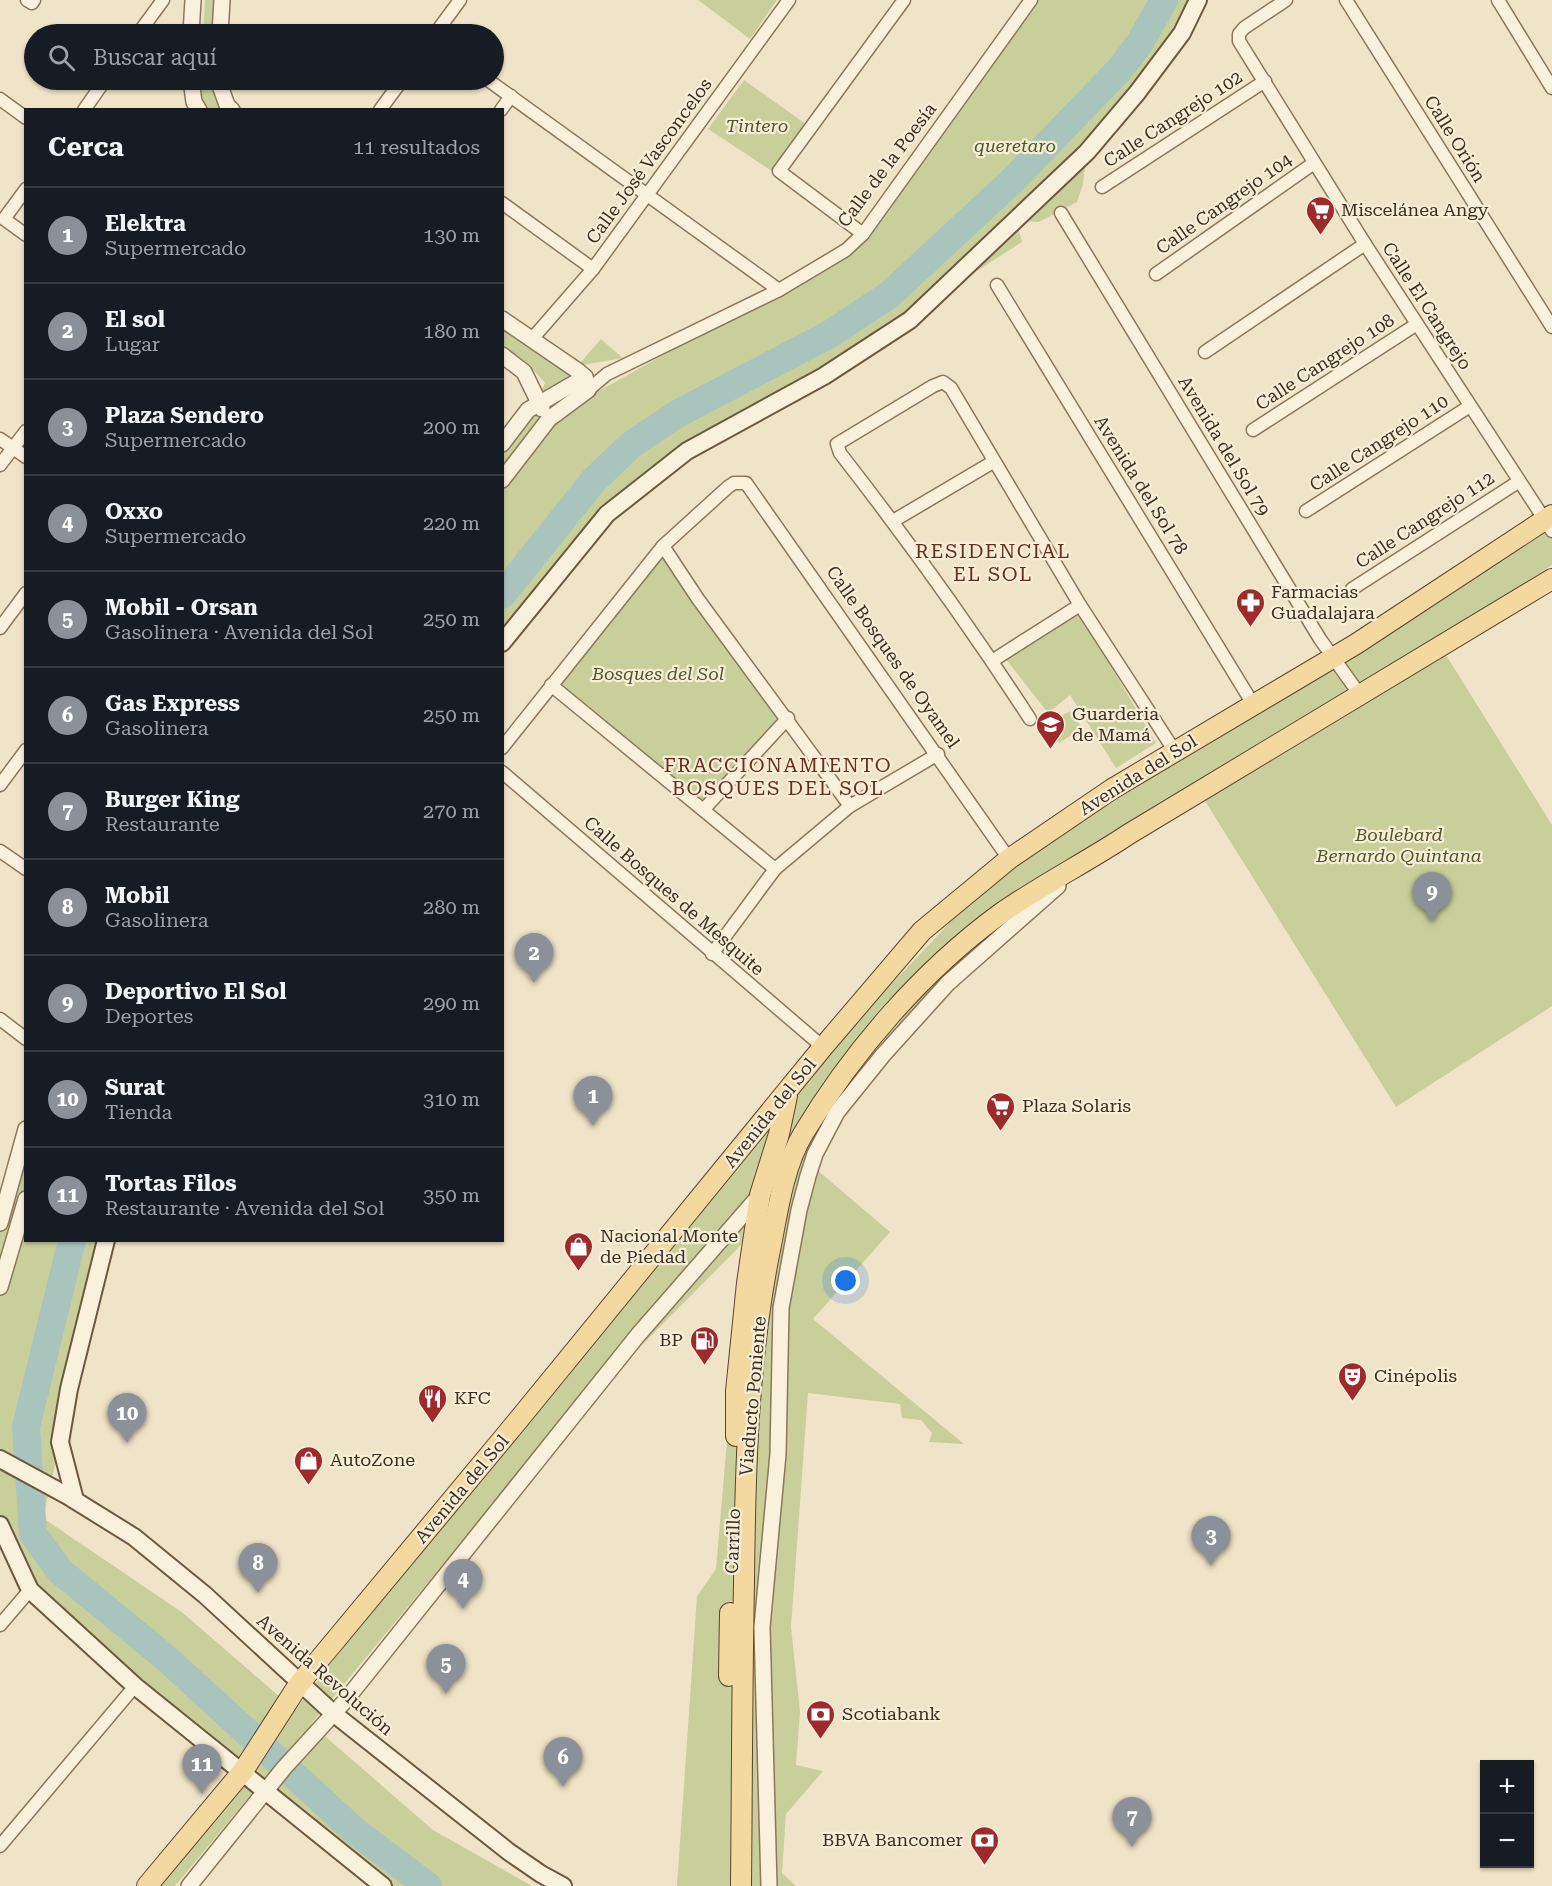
<!DOCTYPE html>
<html lang="es">
<meta charset="utf-8">
<style>
:root{--surface:#171b24;--page:#20242c;--text:#f1f3f6;--muted:#9ea1a6;--line:#363941;--accent:#8c9099}
body{margin:0;font-family:"Roboto Serif",serif;background:var(--page);color:var(--text)}
.controls{position:absolute;right:18px;bottom:18px;display:grid;overflow:hidden;border-radius:0px;box-shadow:0 2px 4px #0004}
.controls button{width:54px;height:54px;display:grid;place-items:center;padding:0;border:0;border-bottom:2px solid var(--line);background:var(--surface);color:var(--text);font:30px sans-serif}
.you{position:absolute;left:846px;top:1281px;width:21px;height:21px;margin:-15px;border:4px solid #fff;border-radius:50%;background:#1a73e8;box-shadow:0 0 0 9px #1a73e833}
.badge{display:grid;place-items:center;width:39px;height:39px;border-radius:50%;background:var(--accent);color:#fff;font-size:20px;font-weight:700}
.pin{position:absolute;translate:-50% -50px;filter:drop-shadow(0 2px 3px #0008)}
.pin::after{content:'';position:absolute;top:32px;width:21px;height:18px;background:inherit;clip-path:polygon(0 0,100% 0,50% 100%)}
.list{margin:0;padding:0;list-style:none}
h2{display:flex;justify-content:space-between;align-items:center;height:78px;margin:0;padding:0 24px;font-size:26px}
h2 small{font-size:20px;font-weight:400;color:var(--muted)}
.list li{display:grid;grid-template-columns:39px 1fr auto;gap:18px;align-items:center;box-sizing:border-box;height:96px;padding:0 24px;border-top:2px solid var(--line)}
.list b{display:block;font-size:22px;white-space:nowrap}
.list p{margin:0;font-size:20px;white-space:nowrap;color:var(--muted)}
.list em{font-size:20px;font-style:normal;color:var(--muted)}
.icon{flex:none;width:33px;height:33px;fill:none;stroke:currentColor;stroke-width:2;stroke-linecap:round;stroke-linejoin:round}
.map{position:relative;flex:none;width:1552px;height:1886px;overflow:hidden}
.search{position:absolute;background:var(--surface);box-shadow:0 2px 4px #0004;left:24px;top:24px;width:480px;height:66px;display:flex;align-items:center;gap:15px;box-sizing:border-box;padding:0 21px;border-radius:33px;color:var(--muted);font-size:22px}
.panel{position:absolute;background:var(--surface);box-shadow:0 2px 4px #0004;left:24px;top:108px;width:480px;height:1134px;border-radius:0px}
.map>svg:first-child{display:block}
</style>
<div class="map">
<svg width="1552" height="1886" viewBox="0 0 1552 1886">
<rect width="100%" height="100%" fill="#f0e4c8"/>
<g fill="#c9cf9b">
<path d="M205,0H224L221,34H203Z"/>
<path d="M698,0H777L750,39Z"/>
<path d="M1031,0H1194L1087,151L1083,184L1077,202L1039,222L1016,220L1022,242L761,410L571,542L503,632V481L549,419L779,290L863,234Z"/>
<path d="M201,80H217L232,109H205L200,94Z"/>
<path d="M744,80L807,125L775,173L708,129Z"/>
<path d="M503,317L574,370L601,339L623,358L583,365L503,474V456L525,425L545,383L529,365L503,346Z"/>
<path d="M1552,525V565L1436,639L1552,825V1006L1396,1107L1200,793L997,921L914,1014L828,1138L816,1169L890,1232L813,1319L964,1444L929,1442L932,1433L921,1420L902,1418L900,1404L808,1393L791,1627L800,1712L796,1765L823,1771L786,1814L782,1873L796,1886H677L697,1596L716,1569L744,1242L535,1453L311,1724L433,1830L532,1886H381L254,1791L175,1886H159L241,1781L30,1590L0,1528V1287L25,1199L26,1240L106,1241L43,1518L183,1613L295,1710L447,1513L793,1088L993,877L1114,792Z"/>
<path d="M663,546L788,718L704,809L551,685Z"/>
<path d="M1077,608L1156,743L1116,768L1070,695L1048,713L1002,654Z"/>
<path d="M1071,711L1082,728L1059,743L1045,724Z"/>
<path d="M25,1142V1193L0,1280V1189L9,1196Z"/>
</g>
<g fill="none" stroke-linecap="round" stroke-linejoin="round">
<g stroke="#a9c4bc" stroke-width="28">
<path d="M502,595L594,480L631,445L677,414L830,334L889,295L1012,181L1120,69L1139,44L1164,0"/>
<path d="M72,1240L26,1427L33,1534L60,1571L166,1658L356,1832L428,1886"/>
</g>
<defs>
<g id="minor">
<path d="M27,0L32,3L34,0"/>
<path d="M1286,0L1244,28L1239,34V41L1365,244L1552,531"/>
<path d="M1346,0L1552,327"/>
<path d="M1498,0L1552,88"/>
<path d="M138,34L163,0"/>
<path d="M435,34L460,0"/>
<path d="M488,80L779,290"/>
<path d="M0,99L26,118"/>
<path d="M84,110L105,80"/>
<path d="M380,110L402,80"/>
<path d="M501,110L511,96"/>
<path d="M1102,187L1265,81"/>
<path d="M26,189L4,219L26,235"/>
<path d="M502,203L593,269"/>
<path d="M1061,213L1320,639L1360,695"/>
<path d="M863,234L779,171L904,0"/>
<path d="M1156,274L1314,163"/>
<path d="M997,285L1253,704"/>
<path d="M532,339L593,269L789,0"/>
<path d="M1205,352L1365,244"/>
<path d="M588,390L607,374L779,290L846,250L863,234L1031,0"/>
<path d="M1253,430L1417,324"/>
<path d="M0,439L26,457"/>
<path d="M0,465L26,431"/>
<path d="M1306,511L1470,406"/>
<path d="M893,521L993,462"/>
<path d="M663,546L698,599L850,806"/>
<path d="M1352,589L1518,482"/>
<path d="M0,628L26,593"/>
<path d="M992,661L1080,605"/>
<path d="M551,685L775,869"/>
<path d="M1030,719C971,628 907,539 840,453L837,444L933,386L943,382L951,388L1080,605L1174,750"/>
<path d="M502,748L663,546L728,487L734,483H746L1009,859"/>
<path d="M502,772L823,1047"/>
<path d="M0,785L26,750"/>
<path d="M704,809L788,718"/>
<path d="M0,851L26,869"/>
<path d="M712,954L775,869L850,806L938,754"/>
<path d="M0,1019L26,1039"/>
<path d="M0,1625L30,1590"/>
<path d="M0,1846L135,1686"/>
</g>
<g id="tertiary">
<path d="M191,34L193,0"/>
<path d="M220,34L222,0"/>
<path d="M191,80L194,102L199,110"/>
<path d="M218,80L227,105L232,110"/>
<path d="M502,319L578,371L585,377L588,390L549,419L502,480"/>
<path d="M502,355L524,372L542,409"/>
<path d="M502,444L528,410L585,377"/>
<path d="M0,1223L26,1129"/>
<path d="M0,1287L26,1199"/>
<path d="M189,1886L284,1768L345,1701L638,1335L760,1195"/>
<path d="M769,1886L762,1627L778,1454L781,1308L799,1210L808,1176L815,1154L837,1112L883,1055L948,983L1058,886"/>
</g>
<g id="secondary">
<path d="M502,643L607,514L687,451L824,376L910,320L1087,152L1137,93L1182,33L1198,0"/>
<path d="M0,1459L68,1496L134,1537L205,1595L333,1713L509,1852L541,1874L563,1886"/>
<path d="M75,1500L60,1442L69,1389L106,1240"/>
<path d="M0,1525L30,1590L135,1686L383,1886"/>
</g>
<g id="primary">
<path d="M736,1436V1391L747,1283L760,1195L779,1134L787,1096"/>
<path d="M729,1676L730,1613"/>
<path d="M147,1886L243,1771L299,1684L515,1424L823,1047L922,931L1009,859L1112,789L1356,644L1552,515"/>
<path d="M741,1886C742,1785 742,1684 744,1583C745,1470 748,1355 771,1245C778,1209 784,1166 803,1134C853,1051 922,971 1000,914C1041,885 1087,862 1129,834L1552,579"/>
</g>
</defs>
<use href="#minor" stroke="#8d765c" stroke-width="15"/>
<use href="#tertiary" stroke="#8d765c" stroke-width="18"/>
<use href="#secondary" stroke="#6f573f" stroke-width="20"/>
<use href="#primary" stroke="#5b4430" stroke-width="22"/>
<use href="#minor" stroke="#faf1dc" stroke-width="12"/>
<use href="#tertiary" stroke="#faf1dc" stroke-width="15"/>
<use href="#secondary" stroke="#faf1dc" stroke-width="16"/>
<use href="#primary" stroke="#f3d9a0" stroke-width="20"/>
</g>
<defs>
<symbol id="supermarket-pin" viewBox="-11 -11 22 30"><path d="M0 17L-7.5 6A9.5 9.5 0 1 1 7.5 6Z" fill="#9e2a2b" stroke="#f7eed8"/><path d="M-6-5.5h2.5l.6 2H6L4.5 2H-2.5L-4.4-4H-6ZM-1.5 3.2a1.3 1.3 0 1 0 .1 0ZM3 3.2a1.3 1.3 0 1 0 .1 0Z" fill="#fff"/></symbol>
<symbol id="pharmacy-pin" viewBox="-11 -11 22 30"><path d="M0 17L-7.5 6A9.5 9.5 0 1 1 7.5 6Z" fill="#9e2a2b" stroke="#f7eed8"/><path d="M-2-6h4v4h4v4h-4v4h-4v-4h-4v-4h4Z" fill="#fff"/></symbol>
<symbol id="school-pin" viewBox="-11 -11 22 30"><path d="M0 17L-7.5 6A9.5 9.5 0 1 1 7.5 6Z" fill="#9e2a2b" stroke="#f7eed8"/><path d="M0-5L7-2L0 1L-7-2ZM-4 1L0 2.5L4 1V4Q0 6-4 4Z" fill="#fff"/></symbol>
<symbol id="shop-pin" viewBox="-11 -11 22 30"><path d="M0 17L-7.5 6A9.5 9.5 0 1 1 7.5 6Z" fill="#9e2a2b" stroke="#f7eed8"/><path d="M-5-2.5h2.3a2.7 3.5 0 0 1 5.4 0H5L5.5 6h-11ZM-1.5-2.5h3a1.5 2.3 0 0 0-3 0Z" fill="#fff"/></symbol>
<symbol id="fuel-pin" viewBox="-11 -11 22 30"><path d="M0 17L-7.5 6A9.5 9.5 0 1 1 7.5 6Z" fill="#9e2a2b" stroke="#f7eed8"/><path d="M-5.5-6h7V0h2V4h1.3V-2.5L3-4.5l.8-.8L6-3V5H2.5V1h-1V6h-7ZM-4.2-4.7v3.2H.2V-4.7Z" fill="#fff"/></symbol>
<symbol id="theatre-pin" viewBox="-11 -11 22 30"><path d="M0 17L-7.5 6A9.5 9.5 0 1 1 7.5 6Z" fill="#9e2a2b" stroke="#f7eed8"/><path d="M-5-5.5Q0-4 5-5.5V0Q5 5 0 6Q-5 5-5 0ZM-3.3-2.5H-1v1.5H-3.3ZM1-2.5H3.3v1.5H1ZM-2.8 1Q0 5.5 2.8 1Z" fill="#fff"/></symbol>
<symbol id="restaurant-pin" viewBox="-11 -11 22 30"><path d="M0 17L-7.5 6A9.5 9.5 0 1 1 7.5 6Z" fill="#9e2a2b" stroke="#f7eed8"/><path d="M-5-6h1v4h1v-4h1v4h1v-4h1v5L-1.5 .5V6h-2V.5L-5-1ZM5-6V6H3V1.5H1.5Q1.5-4 5-6Z" fill="#fff"/></symbol>
<symbol id="bank-pin" viewBox="-11 -11 22 30"><path d="M0 17L-7.5 6A9.5 9.5 0 1 1 7.5 6Z" fill="#9e2a2b" stroke="#f7eed8"/><path d="M-6-4H6V4H-6ZM0-2.3a2.3 2.3 0 1 0 0 4.6a2.3 2.3 0 1 0 0-4.6Z" fill="#fff"/></symbol>
</defs>
<g fill-rule="evenodd">
<use href="#supermarket-pin" x="1304" y="194" width="33" height="45"/>
<use href="#pharmacy-pin" x="1234" y="586" width="33" height="45"/>
<use href="#school-pin" x="1034" y="708" width="33" height="45"/>
<use href="#supermarket-pin" x="984" y="1090" width="33" height="45"/>
<use href="#shop-pin" x="562" y="1230" width="33" height="45"/>
<use href="#fuel-pin" x="688" y="1324" width="33" height="45"/>
<use href="#theatre-pin" x="1336" y="1360" width="33" height="45"/>
<use href="#restaurant-pin" x="416" y="1382" width="33" height="45"/>
<use href="#shop-pin" x="292" y="1444" width="33" height="45"/>
<use href="#bank-pin" x="804" y="1698" width="33" height="45"/>
<use href="#bank-pin" x="968" y="1824" width="33" height="45"/>
</g>
<g text-anchor="middle" stroke-width="4.5" stroke-linejoin="round" paint-order="stroke">
<g font-size="18" fill="#3d2e20" stroke="#f7eed8">
<text transform="translate(1173 119) rotate(-33)" y="6">Calle Cangrejo 102</text>
<text transform="translate(1455 139) rotate(58)" y="6">Calle Orión</text>
<text transform="translate(649 161) rotate(-54)" y="6">Calle José Vasconcelos</text>
<text transform="translate(887 165) rotate(-53)" y="6">Calle de la Poesía</text>
<text transform="translate(1224 204) rotate(-35)" y="6">Calle Cangrejo 104</text>
<text transform="translate(1427 306) rotate(57)" y="6">Calle El Cangrejo</text>
<text transform="translate(1325 362) rotate(-33)" y="6">Calle Cangrejo 108</text>
<text transform="translate(1379 443) rotate(-33)" y="6">Calle Cangrejo 110</text>
<text transform="translate(1224 446) rotate(59)" y="6">Avenida del Sol 79</text>
<text transform="translate(1141 485) rotate(58)" y="6">Avenida del Sol 78</text>
<text transform="translate(1425 520) rotate(-33)" y="6">Calle Cangrejo 112</text>
<text transform="translate(893 657) rotate(55)" y="6">Calle Bosques de Oyamel</text>
<text transform="translate(1138 775) rotate(-32)" y="6">Avenida del Sol</text>
<text transform="translate(674 896) rotate(41)" y="6">Calle Bosques de Mesquite</text>
<text transform="translate(770 1113) rotate(-51)" y="6">Avenida del Sol</text>
<text transform="translate(753 1396) rotate(-85)" y="6">Viaducto Poniente</text>
<text transform="translate(462 1489) rotate(-50)" y="6">Avenida del Sol</text>
<text transform="translate(733 1541) rotate(-88)" y="6">Carrillo</text>
<text transform="translate(325 1675) rotate(41)" y="6">Avenida Revolución</text>
</g>
<g font-size="18" font-style="italic" fill="#4d5a26" stroke="#f7eed8">
<text x="757" y="132">Tintero</text>
<text x="1015" y="152">queretaro</text>
<text x="658" y="680">Bosques del Sol</text>
<text x="1399" y="841">Boulebard<tspan x="1399" dy="21">Bernardo Quintana</tspan></text>
</g>
<g font-size="18" fill="#3d2e20" stroke="#f7eed8" text-anchor="start">
<text x="1341" y="216">Miscelánea Angy</text>
<text x="1271" y="598">Farmacias<tspan x="1271" dy="21">Guadalajara</tspan></text>
<text x="1072" y="720">Guarderia<tspan x="1072" dy="21">de Mamá</tspan></text>
<text x="1022" y="1112">Plaza Solaris</text>
<text x="600" y="1242">Nacional Monte<tspan x="600" dy="21">de Piedad</tspan></text>
<text x="683" y="1346" text-anchor="end">BP</text>
<text x="1374" y="1382">Cinépolis</text>
<text x="454" y="1404">KFC</text>
<text x="330" y="1466">AutoZone</text>
<text x="842" y="1720">Scotiabank</text>
<text x="963" y="1846" text-anchor="end">BBVA Bancomer</text>
</g>
<g font-size="20" letter-spacing="1.5" fill="#6b2e1e" stroke="#f7eed8">
<text x="993" y="558">RESIDENCIAL<tspan x="993" dy="23">EL SOL</tspan></text>
<text x="778" y="772">FRACCIONAMIENTO<tspan x="778" dy="23">BOSQUES DEL SOL</tspan></text>
</g>
</g>
</svg>
<div class="controls">
<button>+</button>
<button>−</button>
</div>
<div class="you"></div>
<div class="pin badge" style="left:593px;top:1126px">1</div>
<div class="pin badge" style="left:534px;top:983px">2</div>
<div class="pin badge" style="left:1211px;top:1566px">3</div>
<div class="pin badge" style="left:463px;top:1609px">4</div>
<div class="pin badge" style="left:446px;top:1694px">5</div>
<div class="pin badge" style="left:563px;top:1787px">6</div>
<div class="pin badge" style="left:1132px;top:1847px">7</div>
<div class="pin badge" style="left:258px;top:1593px">8</div>
<div class="pin badge" style="left:1432px;top:922px">9</div>
<div class="pin badge" style="left:127px;top:1443px">10</div>
<div class="pin badge" style="left:202px;top:1794px">11</div>
<div class="search"><svg class="icon" aria-label="search" viewBox="0 0 24 24"><circle cx="10" cy="10" r="6"/><path d="M15 15l6 6"/></svg>Buscar aquí</div>
<section class="panel">
<h2>Cerca<small>11 resultados</small></h2>
<ul class="list">
<li><span class="badge">1</span><div><b>Elektra</b><p>Supermercado</p></div><em>130 m</em></li>
<li><span class="badge">2</span><div><b>El sol</b><p>Lugar</p></div><em>180 m</em></li>
<li><span class="badge">3</span><div><b>Plaza Sendero</b><p>Supermercado</p></div><em>200 m</em></li>
<li><span class="badge">4</span><div><b>Oxxo</b><p>Supermercado</p></div><em>220 m</em></li>
<li><span class="badge">5</span><div><b>Mobil - Orsan</b><p>Gasolinera · Avenida del Sol</p></div><em>250 m</em></li>
<li><span class="badge">6</span><div><b>Gas Express</b><p>Gasolinera</p></div><em>250 m</em></li>
<li><span class="badge">7</span><div><b>Burger King</b><p>Restaurante</p></div><em>270 m</em></li>
<li><span class="badge">8</span><div><b>Mobil</b><p>Gasolinera</p></div><em>280 m</em></li>
<li><span class="badge">9</span><div><b>Deportivo El Sol</b><p>Deportes</p></div><em>290 m</em></li>
<li><span class="badge">10</span><div><b>Surat</b><p>Tienda</p></div><em>310 m</em></li>
<li><span class="badge">11</span><div><b>Tortas Filos</b><p>Restaurante · Avenida del Sol</p></div><em>350 m</em></li>
</ul>
</section>
</div>
